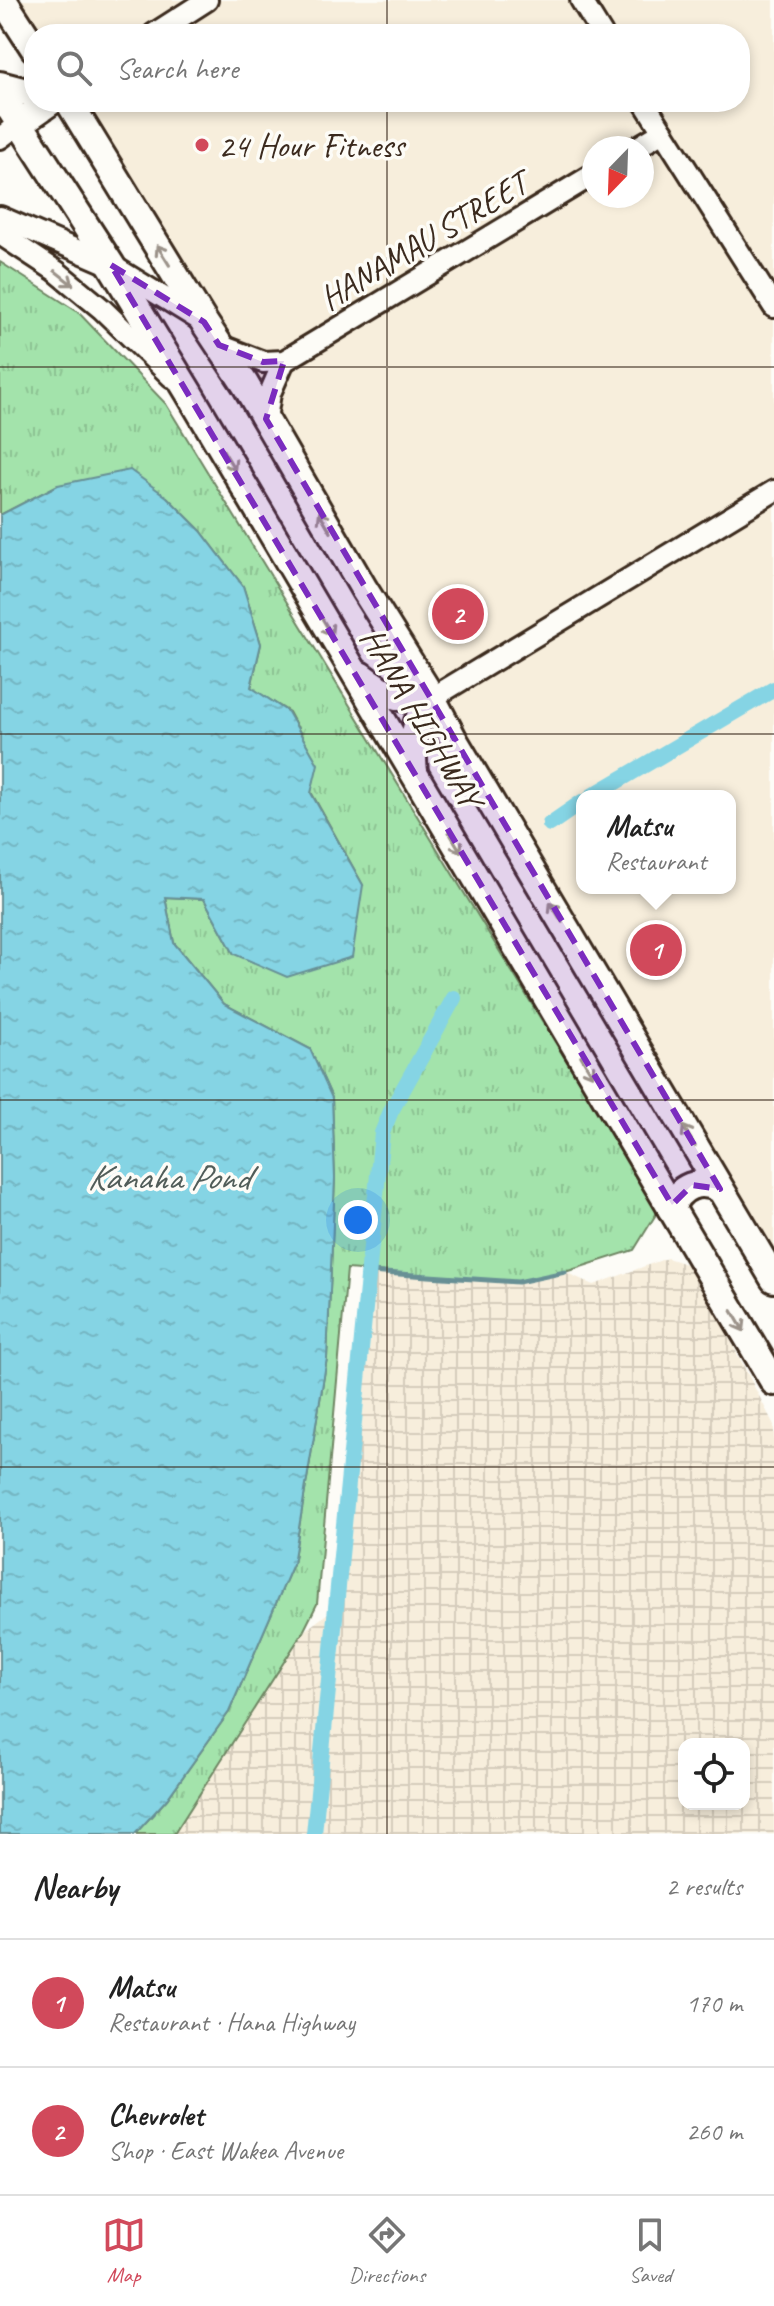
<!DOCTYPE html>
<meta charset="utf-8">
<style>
:root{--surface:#fff;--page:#f6f6f6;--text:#222;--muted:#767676;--line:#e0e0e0;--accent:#d1495b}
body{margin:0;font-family:Caveat,sans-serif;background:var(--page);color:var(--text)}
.controls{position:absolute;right:24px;bottom:24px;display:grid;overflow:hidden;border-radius:16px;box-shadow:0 4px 12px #0003}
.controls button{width:72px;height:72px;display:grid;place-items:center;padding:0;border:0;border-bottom:2px solid var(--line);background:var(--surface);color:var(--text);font:40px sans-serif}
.compass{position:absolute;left:582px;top:136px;width:72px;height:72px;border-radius:50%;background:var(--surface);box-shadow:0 4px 12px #0003;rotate:203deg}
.you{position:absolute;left:358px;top:1220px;width:28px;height:28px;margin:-20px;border:6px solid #fff;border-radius:50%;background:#1a73e8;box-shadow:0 0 0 12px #1a73e833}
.badge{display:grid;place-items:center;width:52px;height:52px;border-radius:50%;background:var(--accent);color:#fff;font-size:26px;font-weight:700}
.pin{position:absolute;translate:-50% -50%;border:4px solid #fff;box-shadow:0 2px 8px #0006}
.popup{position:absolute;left:576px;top:790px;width:160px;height:104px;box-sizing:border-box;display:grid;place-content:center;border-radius:16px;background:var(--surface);filter:drop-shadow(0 2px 6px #0005);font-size:26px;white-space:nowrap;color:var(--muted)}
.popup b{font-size:30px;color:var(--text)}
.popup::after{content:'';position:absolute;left:50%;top:100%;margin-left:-16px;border:16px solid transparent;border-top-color:var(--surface)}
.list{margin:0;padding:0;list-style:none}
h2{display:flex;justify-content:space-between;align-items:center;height:104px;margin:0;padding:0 32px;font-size:34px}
h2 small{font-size:26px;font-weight:400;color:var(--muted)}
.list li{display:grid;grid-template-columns:52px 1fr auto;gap:24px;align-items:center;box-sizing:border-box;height:128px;padding:0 32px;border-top:2px solid var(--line)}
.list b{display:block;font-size:30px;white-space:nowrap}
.list p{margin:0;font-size:26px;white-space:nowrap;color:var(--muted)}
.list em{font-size:26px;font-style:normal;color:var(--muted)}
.icon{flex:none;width:44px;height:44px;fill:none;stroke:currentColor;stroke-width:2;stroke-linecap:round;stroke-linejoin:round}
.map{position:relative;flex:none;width:774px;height:1834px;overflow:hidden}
.search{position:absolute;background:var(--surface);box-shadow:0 4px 12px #0003;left:24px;right:24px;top:24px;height:88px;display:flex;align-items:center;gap:20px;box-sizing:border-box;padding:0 28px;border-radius:32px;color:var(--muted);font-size:30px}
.sheet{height:360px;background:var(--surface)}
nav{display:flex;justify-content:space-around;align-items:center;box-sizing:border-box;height:112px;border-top:2px solid var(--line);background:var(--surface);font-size:22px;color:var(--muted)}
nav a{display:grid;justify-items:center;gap:4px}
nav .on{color:var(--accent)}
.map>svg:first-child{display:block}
</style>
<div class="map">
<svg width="774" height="1834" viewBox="0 0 774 1834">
<defs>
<pattern id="industrial-grid" width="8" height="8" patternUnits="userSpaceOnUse" patternTransform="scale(2)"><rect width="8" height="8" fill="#f7eedc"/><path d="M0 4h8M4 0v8" fill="none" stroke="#d5ccbc"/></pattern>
<pattern id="grass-tufts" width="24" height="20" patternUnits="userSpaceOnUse" patternTransform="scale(2)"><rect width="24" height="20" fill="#a3e3ab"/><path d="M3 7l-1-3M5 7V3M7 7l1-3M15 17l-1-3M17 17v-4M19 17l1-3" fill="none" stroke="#8dc393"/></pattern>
<pattern id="water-ripples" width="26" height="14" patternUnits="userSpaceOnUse" patternTransform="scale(2)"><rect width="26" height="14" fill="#85d4e4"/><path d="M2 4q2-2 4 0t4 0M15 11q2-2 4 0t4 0" fill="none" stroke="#74b6c3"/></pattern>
</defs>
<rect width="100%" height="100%" fill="#fdfcf7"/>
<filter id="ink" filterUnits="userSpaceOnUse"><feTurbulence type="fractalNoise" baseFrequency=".0125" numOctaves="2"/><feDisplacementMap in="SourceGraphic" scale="16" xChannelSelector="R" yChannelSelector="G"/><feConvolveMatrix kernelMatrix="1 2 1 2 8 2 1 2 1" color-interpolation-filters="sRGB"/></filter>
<g filter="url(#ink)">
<path fill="#f7eedc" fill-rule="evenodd" d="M3,0H774V1282L69,102H740V34H34ZM594,148H642V196H594ZM582,796H730V888H582Z"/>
<path fill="url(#industrial-grid)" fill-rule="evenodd" d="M667,1258L692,1266L774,1425V1834H174L303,1632L336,1607L369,1272L518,1282L565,1272L594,1285ZM684,1744H744V1804H684Z"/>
<path fill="url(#grass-tufts)" stroke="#6f8664" stroke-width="2" d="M0,262L78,312L166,404L658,1211L634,1250L565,1272L518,1282L347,1269L317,1604L303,1632L174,1834H135L167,1799L229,1712L293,1564L327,1358L335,1178L332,1098L310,1049L224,1004L174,943L165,897L204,899L234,954L363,885L311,792L317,764L289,712L251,688L261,644L243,586L201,531L167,497L58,485L0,515Z"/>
<path fill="url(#water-ripples)" stroke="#679095" stroke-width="2" d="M130,470L167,497L201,531L243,586L261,644L251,687L288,712L318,764L311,793L363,885L352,957L287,977L234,954L204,899L165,897L174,943L224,1004L310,1049L332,1098L335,1178L327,1358L293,1564L229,1712L167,1799L135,1834H0V515L58,485Z"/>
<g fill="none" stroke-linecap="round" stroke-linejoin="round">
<path stroke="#679095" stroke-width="5" d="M369,1272L518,1282L565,1272"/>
<g stroke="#85d4e4" stroke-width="16">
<path d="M592,796L774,689"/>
<path d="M550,824L582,802"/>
<path d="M314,1834L382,1133L391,1111L454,998"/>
</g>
<defs>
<g id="minor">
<path d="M581,0L602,34"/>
<path d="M154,34L207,0"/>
<path d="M644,102L774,307"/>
<path d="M0,138L20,123"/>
<path d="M636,148L663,132"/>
<path d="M0,217L111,265L200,320"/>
<path d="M0,234L56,271L102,309L172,377"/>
<path d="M219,345L263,362L284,361L594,174"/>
<path d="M266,419L270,393L284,361"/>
<path d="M432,698L774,491"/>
</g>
<g id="major">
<path d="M3,0L34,48"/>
<path d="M0,85L34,94"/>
<path d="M0,93L111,265L189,393L774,1382"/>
<path d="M69,102L204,322L245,384L364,589L432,698L454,740L774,1279"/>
<path d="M20,123L50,102"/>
<path d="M360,675C385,695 400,701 432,698"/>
<path d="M414,772C411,746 414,717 432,698"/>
<path d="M671,1209C678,1186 700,1178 720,1189"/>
</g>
</defs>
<use href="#minor" stroke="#3b2a1e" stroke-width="26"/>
<use href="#major" stroke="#3b2a1e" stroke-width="32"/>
<use href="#minor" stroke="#fdfcf7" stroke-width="20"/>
<use href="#major" stroke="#fdfcf7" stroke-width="26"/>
</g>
<defs><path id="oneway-shaft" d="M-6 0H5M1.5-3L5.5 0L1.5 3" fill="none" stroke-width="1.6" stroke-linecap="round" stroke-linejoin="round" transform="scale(2)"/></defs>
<g stroke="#9c938a">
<use href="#oneway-shaft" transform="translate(163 255) rotate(-122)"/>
<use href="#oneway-shaft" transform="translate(64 278) rotate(38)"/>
<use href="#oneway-shaft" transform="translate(229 460) rotate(59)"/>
<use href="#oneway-shaft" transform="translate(325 522) rotate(-120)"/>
<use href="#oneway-shaft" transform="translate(326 625) rotate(59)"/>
<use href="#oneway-shaft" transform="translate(455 842) rotate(59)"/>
<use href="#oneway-shaft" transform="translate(556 912) rotate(-121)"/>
<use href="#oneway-shaft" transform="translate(587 1066) rotate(59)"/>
<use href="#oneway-shaft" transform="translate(689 1136) rotate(-121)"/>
<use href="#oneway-shaft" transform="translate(738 1321) rotate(60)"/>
</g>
</g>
<path fill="#7b2cbf" fill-opacity="0.2" stroke="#7b2cbf" stroke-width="6" stroke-dasharray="16 10" stroke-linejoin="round" d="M111,265L204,322L219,345L263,362L284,361L266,419L720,1189L692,1185L672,1205Z"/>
<path fill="none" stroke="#3b2a1e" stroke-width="2" stroke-opacity="0.55" d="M387,0V34M387,102V1834M0,367H774M0,734H774M0,1100H774M0,1467H774"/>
<circle fill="#d1495b" stroke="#fdfcf7" stroke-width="3" cx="202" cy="145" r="8"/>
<g text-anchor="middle" stroke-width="7" stroke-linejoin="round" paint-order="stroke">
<g font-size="34" fill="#3b2a1e" stroke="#fdfcf7" text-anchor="start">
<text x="218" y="157">24 Hour Fitness</text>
</g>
<g font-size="34" fill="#3b2a1e" stroke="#fdfcf7">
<text transform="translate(423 240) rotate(-31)" y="12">HANAMAU STREET</text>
<text transform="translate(422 717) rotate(59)" y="12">HANA HIGHWAY</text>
</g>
<g font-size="36" font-style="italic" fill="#515d59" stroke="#fdfcf7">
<text x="168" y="1189">Kanaha Pond</text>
</g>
</g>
</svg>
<div class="controls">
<button><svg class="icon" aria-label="locate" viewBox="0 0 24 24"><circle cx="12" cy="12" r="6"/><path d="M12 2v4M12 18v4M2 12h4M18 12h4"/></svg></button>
</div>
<svg class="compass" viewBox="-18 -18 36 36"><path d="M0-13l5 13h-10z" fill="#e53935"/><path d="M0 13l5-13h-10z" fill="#767676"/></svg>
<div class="you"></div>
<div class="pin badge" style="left:656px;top:950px">1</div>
<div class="popup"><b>Matsu</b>Restaurant</div>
<div class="pin badge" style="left:458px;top:614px">2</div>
<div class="search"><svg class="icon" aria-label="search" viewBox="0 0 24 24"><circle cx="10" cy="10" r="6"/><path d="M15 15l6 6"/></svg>Search here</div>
</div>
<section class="sheet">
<h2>Nearby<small>2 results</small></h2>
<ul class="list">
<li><span class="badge">1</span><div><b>Matsu</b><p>Restaurant · Hana Highway</p></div><em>170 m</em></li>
<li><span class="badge">2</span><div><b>Chevrolet</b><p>Shop · East Wakea Avenue</p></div><em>260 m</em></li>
</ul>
</section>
<nav>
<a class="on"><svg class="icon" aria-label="map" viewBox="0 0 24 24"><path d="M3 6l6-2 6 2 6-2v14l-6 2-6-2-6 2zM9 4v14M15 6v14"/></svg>Map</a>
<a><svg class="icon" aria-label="directions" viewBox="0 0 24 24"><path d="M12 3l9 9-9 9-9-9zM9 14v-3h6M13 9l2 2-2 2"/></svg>Directions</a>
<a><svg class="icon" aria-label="saved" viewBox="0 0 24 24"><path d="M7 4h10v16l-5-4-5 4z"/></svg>Saved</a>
</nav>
